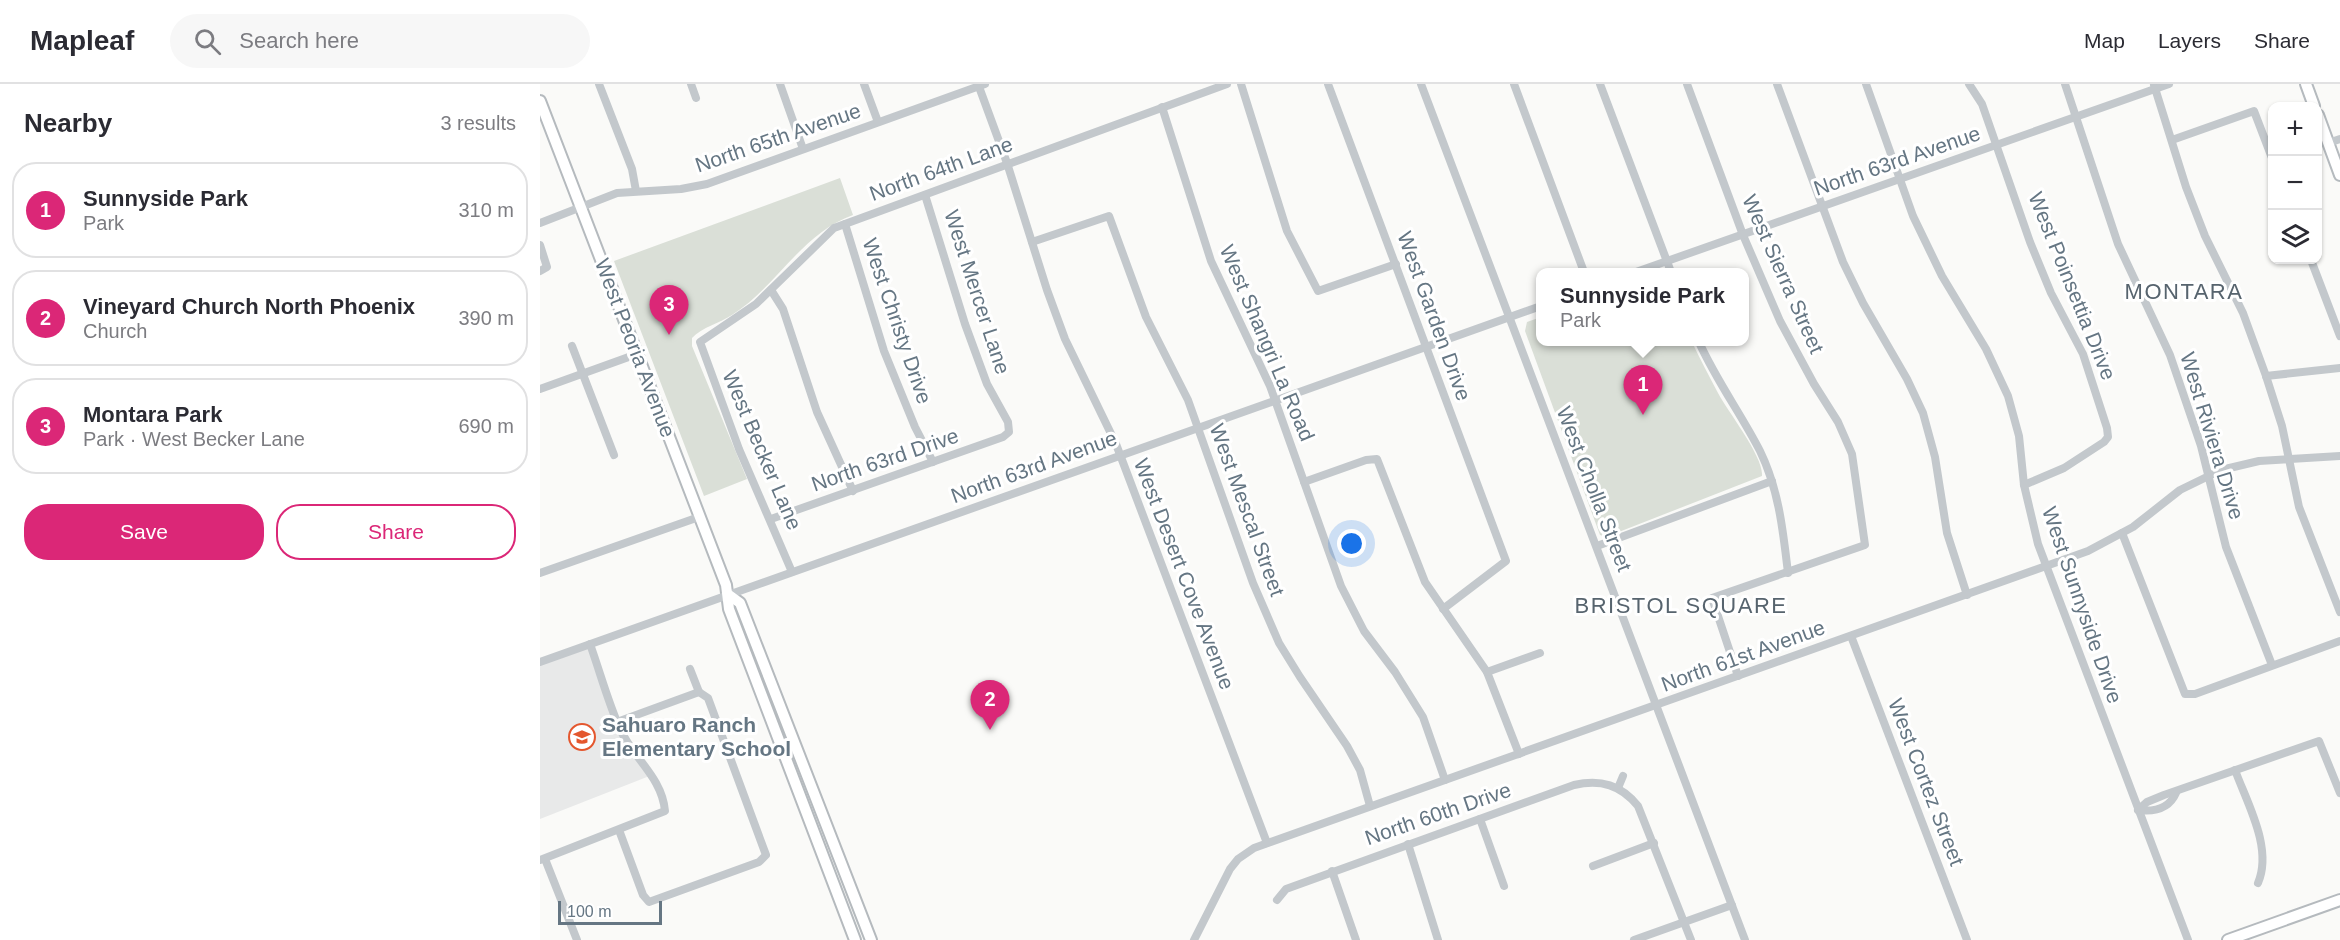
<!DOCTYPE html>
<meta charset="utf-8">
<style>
:root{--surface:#fff;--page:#f7f7f7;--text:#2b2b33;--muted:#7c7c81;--line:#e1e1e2;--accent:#db2777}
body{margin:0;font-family:Helvetica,sans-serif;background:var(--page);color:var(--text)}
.controls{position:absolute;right:18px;top:18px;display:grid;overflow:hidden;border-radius:12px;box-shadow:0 2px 4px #0004}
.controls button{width:54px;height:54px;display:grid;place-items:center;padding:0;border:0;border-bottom:2px solid var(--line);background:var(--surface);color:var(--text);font:30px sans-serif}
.scale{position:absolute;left:18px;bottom:15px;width:104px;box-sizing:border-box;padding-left:6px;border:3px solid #657683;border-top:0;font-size:16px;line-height:21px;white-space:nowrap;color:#657683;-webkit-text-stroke:4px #fff;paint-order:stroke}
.you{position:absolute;left:812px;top:460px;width:21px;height:21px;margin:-15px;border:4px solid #fff;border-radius:50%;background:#1a73e8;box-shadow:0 0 0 9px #1a73e833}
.badge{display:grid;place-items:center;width:39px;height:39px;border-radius:50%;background:var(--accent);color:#fff;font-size:20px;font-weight:700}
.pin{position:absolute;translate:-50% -50px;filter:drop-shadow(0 2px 3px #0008)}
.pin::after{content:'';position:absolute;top:32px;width:21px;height:18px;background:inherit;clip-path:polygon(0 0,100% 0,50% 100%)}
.popup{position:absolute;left:996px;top:184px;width:213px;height:78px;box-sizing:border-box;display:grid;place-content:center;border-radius:12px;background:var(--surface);filter:drop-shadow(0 2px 4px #0005);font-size:20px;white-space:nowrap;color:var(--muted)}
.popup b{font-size:22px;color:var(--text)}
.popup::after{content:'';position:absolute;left:50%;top:100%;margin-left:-12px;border:12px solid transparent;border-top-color:var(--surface)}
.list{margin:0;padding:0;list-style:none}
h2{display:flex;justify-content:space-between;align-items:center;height:78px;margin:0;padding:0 24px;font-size:26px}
h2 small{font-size:20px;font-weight:400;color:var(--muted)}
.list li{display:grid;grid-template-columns:39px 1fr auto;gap:18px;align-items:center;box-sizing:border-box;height:96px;margin:0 12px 12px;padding:0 12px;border:2px solid var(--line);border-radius:24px}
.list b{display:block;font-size:22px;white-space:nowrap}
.list p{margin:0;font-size:20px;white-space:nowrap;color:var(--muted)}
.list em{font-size:20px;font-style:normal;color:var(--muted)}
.actions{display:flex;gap:12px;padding:18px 24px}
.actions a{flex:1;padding:14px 0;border:2px solid var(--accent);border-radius:24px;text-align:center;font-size:21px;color:var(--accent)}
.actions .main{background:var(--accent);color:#fff}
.icon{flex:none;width:33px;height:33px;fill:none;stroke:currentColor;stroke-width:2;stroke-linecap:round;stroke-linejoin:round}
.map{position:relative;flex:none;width:1800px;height:856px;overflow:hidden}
header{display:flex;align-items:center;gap:36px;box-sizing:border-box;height:84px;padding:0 30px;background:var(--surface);border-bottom:2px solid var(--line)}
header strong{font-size:28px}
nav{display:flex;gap:33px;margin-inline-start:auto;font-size:21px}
.search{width:420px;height:54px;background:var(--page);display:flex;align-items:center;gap:15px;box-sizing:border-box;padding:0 21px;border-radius:33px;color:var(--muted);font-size:22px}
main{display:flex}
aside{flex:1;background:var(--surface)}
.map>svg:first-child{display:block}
</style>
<header>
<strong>Mapleaf</strong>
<div class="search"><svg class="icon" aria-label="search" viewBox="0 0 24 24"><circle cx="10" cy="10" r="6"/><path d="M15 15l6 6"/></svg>Search here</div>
<nav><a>Map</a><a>Layers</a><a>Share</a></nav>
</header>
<main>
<aside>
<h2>Nearby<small>3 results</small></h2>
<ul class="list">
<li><span class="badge">1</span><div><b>Sunnyside Park</b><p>Park</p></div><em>310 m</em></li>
<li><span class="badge">2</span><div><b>Vineyard Church North Phoenix</b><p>Church</p></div><em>390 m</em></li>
<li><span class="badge">3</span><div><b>Montara Park</b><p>Park · West Becker Lane</p></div><em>690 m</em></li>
</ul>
<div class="actions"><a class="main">Save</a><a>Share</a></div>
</aside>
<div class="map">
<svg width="1800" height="856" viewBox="0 0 1800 856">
<rect width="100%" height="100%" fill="#fafaf8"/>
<path fill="#e8e9e9" d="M50,560L77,638L112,691L0,735V578Z"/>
<g fill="#dadfd7">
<path d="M300,94L313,131C262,149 237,202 192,231C180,239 162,243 152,254V262L207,395L164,412L74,177Z"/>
<path d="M1001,233V258H1152C1160,275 1169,292 1178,309C1188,328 1224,373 1222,392L1066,453L1060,451L985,247L987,238Z"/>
</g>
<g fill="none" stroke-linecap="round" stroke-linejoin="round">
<defs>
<g id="major">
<path d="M1766,0L1774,22"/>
<path d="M0,17L186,501L189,525L315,856"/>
<path d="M1778,31L1800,91"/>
<path d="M189,511L200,519L331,856"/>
<path d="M1688,856L1800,816"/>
</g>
</defs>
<use href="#major" stroke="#b5babe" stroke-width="14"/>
<g stroke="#c3c8cc" stroke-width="8">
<path d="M59,0L92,85L96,107"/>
<path d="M151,0L156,14"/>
<path d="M240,0L263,65"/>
<path d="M324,0L338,38"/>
<path d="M438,0L467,79L507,206L525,255L576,360L727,759"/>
<path d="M701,0L747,147L778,207L856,180"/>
<path d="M788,0L966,477L903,525"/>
<path d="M881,0L1205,856"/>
<path d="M974,0L1044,188"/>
<path d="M1060,0L1131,188"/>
<path d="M1147,0L1203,151L1240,237L1274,300L1298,338L1312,370L1325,461L1172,514L1198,592"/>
<path d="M1237,0L1303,178L1323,219L1367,295L1383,329L1395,373L1407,449L1427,511"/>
<path d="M1326,0L1373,132L1402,192L1446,265L1468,312L1479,352L1484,401L1498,460L1648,856"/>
<path d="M1429,0L1442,20L1490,158L1511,209L1543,270L1567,344L1568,353L1564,358L1524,384L1484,401"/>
<path d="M1525,0L1578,160L1630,271L1661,362L1686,463L1732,581"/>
<path d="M1614,1L1646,103L1665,152L1703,229L1726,292L1742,342L1759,423L1800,528"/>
<path d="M622,23L671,177L730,302L801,502L824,547L855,588L883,633L905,696"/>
<path d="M1632,56L1714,27L1732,74"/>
<path d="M1788,59L1800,55"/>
<path d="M0,139L77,109L141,105L167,100L445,0"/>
<path d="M305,140L344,267L375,343L393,378"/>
<path d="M492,158L569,132L606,233L648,316L713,499L739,559L760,593L807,662L820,686L830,722"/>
<path d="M0,161L7,183L0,187"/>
<path d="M1771,176L1800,252"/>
<path d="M1096,188L1629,0"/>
<path d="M231,206L243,225L277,328L313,407"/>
<path d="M1159,258C1176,296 1201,330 1220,367C1239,406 1243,447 1248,489"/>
<path d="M32,262L74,371"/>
<path d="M1726,292L1800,284"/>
<path d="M0,305L97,270"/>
<path d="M764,398L826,376L837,375L885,498L947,588L979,670"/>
<path d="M231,435L463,353L469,348L468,338L447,300L425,240L385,111"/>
<path d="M1582,449L1645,610H1655L1800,557"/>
<path d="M1057,462L1232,397"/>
<path d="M252,488L199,365L160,258L216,220L294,144L687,0"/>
<path d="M0,489L159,433"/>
<path d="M1311,552L1427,856"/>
<path d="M0,578L1001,222"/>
<path d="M150,585L159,608"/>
<path d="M947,588L1000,569"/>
<path d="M77,638L159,608L168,614L226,771L219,778L109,818L103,811L79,746"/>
<path d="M1695,686C1707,719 1733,764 1718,799"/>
<path d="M1078,704L1083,692"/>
<path d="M1598,726L1607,718L1624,711L1779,657L1800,709"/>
<path d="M1598,726C1614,728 1629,725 1636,709"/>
<path d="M940,735L964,802"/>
<path d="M868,760L898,856"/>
<path d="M5,775L37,856"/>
<path d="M0,776L125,727C122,693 93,674 80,645C68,618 60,588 50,560"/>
<path d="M1053,782L1114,759"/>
<path d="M792,787L816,856"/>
<path d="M737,816L746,805L1034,701C1061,695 1081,701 1098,722L1151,856"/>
<path d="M654,856L690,785L698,775L714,764L1548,467L1593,443L1640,406L1681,386L1719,377L1800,372"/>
<path d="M1094,856L1192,821"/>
</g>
<use href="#major" stroke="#fff" stroke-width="10"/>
</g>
<defs>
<symbol id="school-ring" viewBox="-11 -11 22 22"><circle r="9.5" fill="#fff" stroke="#e4572e" stroke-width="1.5"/><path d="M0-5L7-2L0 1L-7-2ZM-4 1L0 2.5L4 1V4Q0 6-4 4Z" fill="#e4572e"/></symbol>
</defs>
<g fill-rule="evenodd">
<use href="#school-ring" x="27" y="638" width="30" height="30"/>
</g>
<g text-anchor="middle" stroke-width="6" stroke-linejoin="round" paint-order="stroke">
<g font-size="21" fill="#657683" stroke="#fff">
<text transform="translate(238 54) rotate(-19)" y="7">North 65th Avenue</text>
<text transform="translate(1357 77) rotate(-19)" y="7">North 63rd Avenue</text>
<text transform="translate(401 85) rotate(-20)" y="7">North 64th Lane</text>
<text transform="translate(1243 190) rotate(66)" y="7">West Sierra Street</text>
<text transform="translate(1532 202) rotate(68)" y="7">West Poinsettia Drive</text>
<text transform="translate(437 208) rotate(72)" y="7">West Mercer Lane</text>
<text transform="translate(894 232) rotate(70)" y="7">West Garden Drive</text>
<text transform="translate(357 237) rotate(71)" y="7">West Christy Drive</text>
<text transform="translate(727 259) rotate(67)" y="7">West Shangri La Road</text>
<text transform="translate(95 264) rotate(69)" y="7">West Peoria Avenue</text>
<text transform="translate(1672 352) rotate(73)" y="7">West Riviera Drive</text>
<text transform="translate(222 366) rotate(67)" y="7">West Becker Lane</text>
<text transform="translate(345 376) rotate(-19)" y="7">North 63rd Drive</text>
<text transform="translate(494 383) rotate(-20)" y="7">North 63rd Avenue</text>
<text transform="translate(1054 405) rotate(69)" y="7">West Cholla Street</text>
<text transform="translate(707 426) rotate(70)" y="7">West Mescal Street</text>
<text transform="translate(644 490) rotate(69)" y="7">West Desert Cove Avenue</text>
<text transform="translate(1542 521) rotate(71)" y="7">West Sunnyside Drive</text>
<text transform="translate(1203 572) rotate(-20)" y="7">North 61st Avenue</text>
<text transform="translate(1386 698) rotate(69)" y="7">West Cortez Street</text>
<text transform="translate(898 730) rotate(-19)" y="7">North 60th Drive</text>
</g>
<g font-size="21" font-weight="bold" fill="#657683" stroke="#fff" text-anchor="start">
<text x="62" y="648">Sahuaro Ranch<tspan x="62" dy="24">Elementary School</tspan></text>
</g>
<g font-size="22" letter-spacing="1.5" fill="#57646e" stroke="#fff">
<text x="1644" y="215">MONTARA</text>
<text x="1141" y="529">BRISTOL SQUARE</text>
</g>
</g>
</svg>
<div class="controls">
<button>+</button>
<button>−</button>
<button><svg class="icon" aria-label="layers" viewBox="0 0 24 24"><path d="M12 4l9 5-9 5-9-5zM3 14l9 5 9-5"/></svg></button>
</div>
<div class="scale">100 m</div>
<div class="you"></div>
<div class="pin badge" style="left:1103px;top:331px">1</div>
<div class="popup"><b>Sunnyside Park</b>Park</div>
<div class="pin badge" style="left:450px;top:646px">2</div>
<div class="pin badge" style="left:129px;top:251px">3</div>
</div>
</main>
